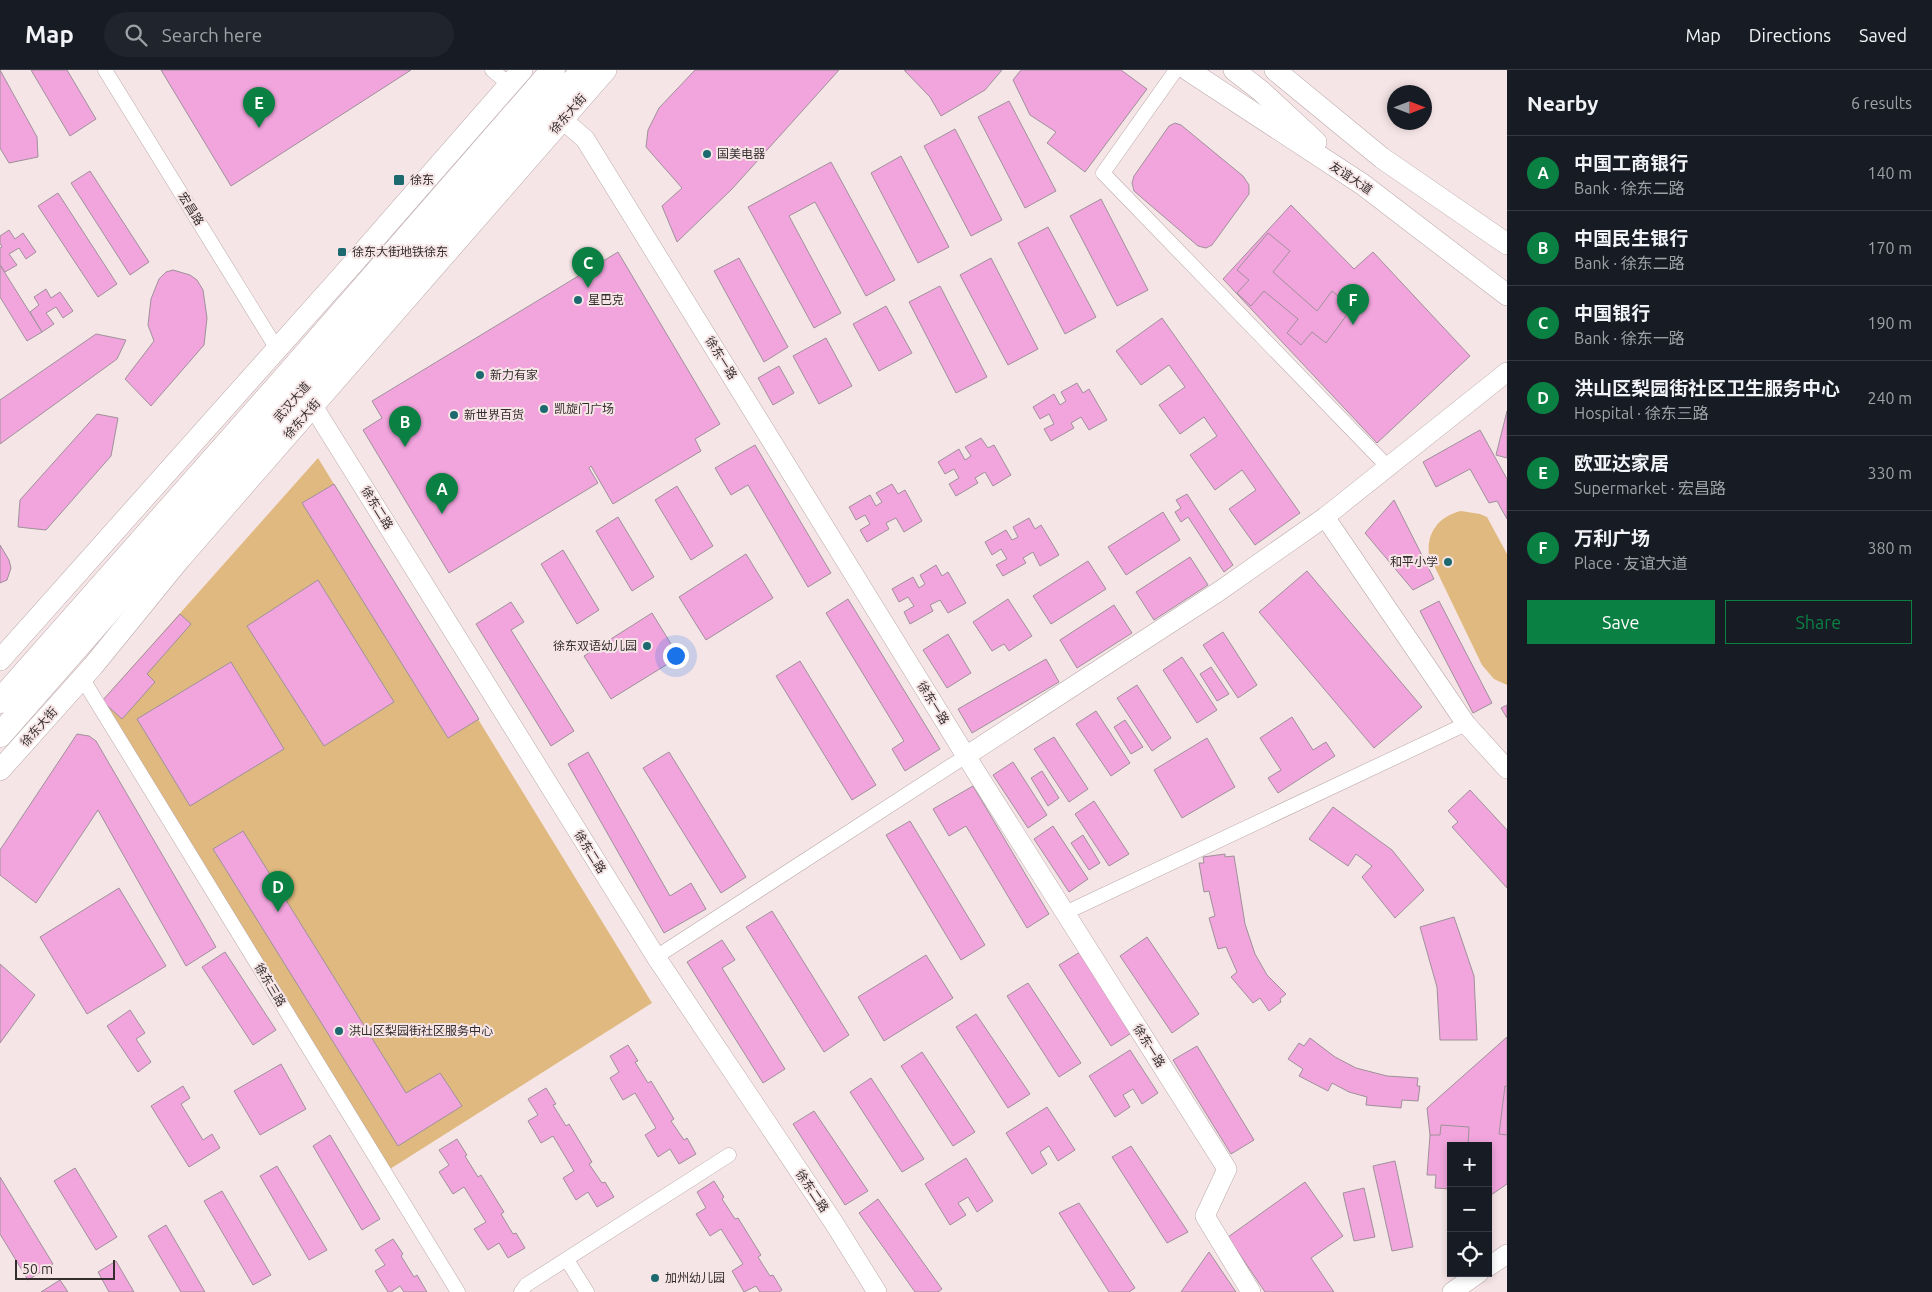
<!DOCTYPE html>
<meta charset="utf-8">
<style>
:root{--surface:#171b24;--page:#20242c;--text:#f1f3f6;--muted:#9ea1a6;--line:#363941;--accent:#0b8043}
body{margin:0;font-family:Ubuntu,"Noto Sans SC",sans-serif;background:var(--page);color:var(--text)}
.controls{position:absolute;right:15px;bottom:15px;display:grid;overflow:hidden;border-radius:0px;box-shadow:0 2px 8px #0003}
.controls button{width:45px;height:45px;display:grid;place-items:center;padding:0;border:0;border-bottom:1px solid var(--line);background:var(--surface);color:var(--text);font:25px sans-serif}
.compass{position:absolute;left:1387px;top:15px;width:45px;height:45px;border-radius:50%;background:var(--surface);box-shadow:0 2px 8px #0003;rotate:90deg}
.scale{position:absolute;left:15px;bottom:12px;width:100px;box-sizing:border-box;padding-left:5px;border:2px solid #342d2e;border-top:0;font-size:14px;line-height:18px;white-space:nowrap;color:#342d2e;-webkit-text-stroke:4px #f6e5e6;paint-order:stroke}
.you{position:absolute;left:675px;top:585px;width:18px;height:18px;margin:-12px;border:4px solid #fff;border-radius:50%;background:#1a73e8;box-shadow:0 0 0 8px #1a73e833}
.badge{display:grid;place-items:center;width:32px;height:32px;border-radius:50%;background:var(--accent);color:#fff;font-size:16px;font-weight:700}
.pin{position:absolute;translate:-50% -41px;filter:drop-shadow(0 1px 2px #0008)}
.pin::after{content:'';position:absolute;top:26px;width:18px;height:15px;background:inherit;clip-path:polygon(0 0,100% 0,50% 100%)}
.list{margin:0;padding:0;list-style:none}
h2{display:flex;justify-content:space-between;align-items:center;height:65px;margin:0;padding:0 20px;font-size:21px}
h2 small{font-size:16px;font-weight:400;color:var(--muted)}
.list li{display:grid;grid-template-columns:32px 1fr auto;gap:15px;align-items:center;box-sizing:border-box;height:75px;padding:0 20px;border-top:1px solid var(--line)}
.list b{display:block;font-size:19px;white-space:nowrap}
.list p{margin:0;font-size:16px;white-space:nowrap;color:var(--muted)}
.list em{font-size:16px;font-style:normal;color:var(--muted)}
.actions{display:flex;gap:10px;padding:15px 20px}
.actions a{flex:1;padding:11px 0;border:1px solid var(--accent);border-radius:0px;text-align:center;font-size:18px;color:var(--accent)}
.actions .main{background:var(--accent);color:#fff}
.icon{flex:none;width:28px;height:28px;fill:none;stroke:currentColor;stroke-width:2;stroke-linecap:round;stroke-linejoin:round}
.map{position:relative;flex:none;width:1507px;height:1222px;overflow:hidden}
header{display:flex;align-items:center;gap:30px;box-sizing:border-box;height:70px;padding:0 25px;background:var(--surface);border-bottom:1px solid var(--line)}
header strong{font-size:24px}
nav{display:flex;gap:28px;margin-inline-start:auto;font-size:18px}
.search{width:350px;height:45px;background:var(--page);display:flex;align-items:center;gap:12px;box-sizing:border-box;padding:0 18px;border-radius:28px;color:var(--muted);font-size:19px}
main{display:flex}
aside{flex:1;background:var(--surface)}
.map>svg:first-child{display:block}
</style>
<header>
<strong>Map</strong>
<div class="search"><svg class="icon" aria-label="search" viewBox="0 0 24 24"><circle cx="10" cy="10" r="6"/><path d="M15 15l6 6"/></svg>Search here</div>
<nav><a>Map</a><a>Directions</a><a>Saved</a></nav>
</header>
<main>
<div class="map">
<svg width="1507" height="1222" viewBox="0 0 1507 1222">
<rect width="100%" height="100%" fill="#f6e5e6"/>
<g fill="#dfb97f">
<path d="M318,388L652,933L390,1099L102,631Z"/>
<path d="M1461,441L1480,444L1487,447L1507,484V615L1494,609L1482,595L1429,485C1426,463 1439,446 1461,441Z"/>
</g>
<g fill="#f2a5dd" stroke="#9e919a">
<path d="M0,0L37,67L38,87L9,93L0,78Z"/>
<path d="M31,0H67L96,49L70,66Z"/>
<path d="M161,0H411L231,116Z"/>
<path d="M695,0H839L732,119L677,172L662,136L682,118L646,77L648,60L659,38Z"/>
<path d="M904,0H1002L985,20L941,46L930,27Z"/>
<path d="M1021,0H1121L1147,19L1085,102L1047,73L1056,62L1030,45L1013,10Z"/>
<path d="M1009,31L1056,121L1025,138L978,47Z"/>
<path d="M1175,53L1181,55L1243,106L1249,115V124L1212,175L1206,178L1198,176L1134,121L1132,113L1134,106L1169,56Z"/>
<path d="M955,59L1002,150L971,166L924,76Z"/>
<path d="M901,86L949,177L918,193L871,103Z"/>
<path d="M831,92L895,210L866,226L815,132L789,146L841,243L814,258L748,137Z"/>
<path d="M90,101L149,192L130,205L71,113Z"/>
<path d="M58,123L117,214L98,227L38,136Z"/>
<path d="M1101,129L1148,220L1117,236L1070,146Z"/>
<path d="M1291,135L1354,199L1373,182L1470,286L1377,373L1223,209Z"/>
<path d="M1048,157L1096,247L1065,264L1018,173Z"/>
<path d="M9,160L15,169L23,163L36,182L26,189L19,178L9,184L17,195L5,202L0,195V178L2,177L0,173V166Z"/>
<path d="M1268,163L1290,181L1273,202L1317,241L1332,221L1352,238L1326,273L1312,262L1301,275L1287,263L1298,249L1264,221L1251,236L1237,223L1249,210L1237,200Z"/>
<path d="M618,182L720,354L695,369L701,381L613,434L591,396L589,398L598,413L449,503L363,360L382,348L372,331Z"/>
<path d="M739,188L788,277L764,292L714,201Z"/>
<path d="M991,188L1038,279L1008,295L960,205Z"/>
<path d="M0,195L42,262L27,271L0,227Z"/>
<path d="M173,200L190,205L197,210L203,220L207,248L204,275L151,336L125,309L154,271L148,255L151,229L159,209L166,202Z"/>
<path d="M940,216L987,307L956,323L909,232Z"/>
<path d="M46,219L51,228L60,222L73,241L63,248L56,237L46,243L54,254L42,262L30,242L39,235L34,227Z"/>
<path d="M886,236L912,283L879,301L853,254Z"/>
<path d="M1162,248L1300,443L1255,475L1229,439L1256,420L1242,400L1215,420L1190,385L1217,366L1204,347L1180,364L1159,335L1185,317L1169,295L1141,315L1116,281Z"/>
<path d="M96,264L126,270L117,289L0,374V330Z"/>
<path d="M826,268L852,316L819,334L793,286Z"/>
<path d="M779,296L794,323L773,335L758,308Z"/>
<path d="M1077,313L1083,323L1089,319L1107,350L1089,360L1081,347L1071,353L1074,358L1051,371L1044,359L1054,354L1049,344L1040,349L1033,337L1054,324L1060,335L1066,331L1061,322Z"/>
<path d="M1507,341V388L1496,385Z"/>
<path d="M97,344L118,348L111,386L46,460L18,457L20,430Z"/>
<path d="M1480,360L1507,409V449L1497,431L1489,433L1470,399L1436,417L1423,392Z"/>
<path d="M981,368L988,378L994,375L1011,405L993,416L985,402L975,408L978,413L956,426L949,414L959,408L954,399L945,404L938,392L959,379L965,390L971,386L965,377Z"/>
<path d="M755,375L831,503L808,517L748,415L731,425L715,398Z"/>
<path d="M334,414L479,649L448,668L302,433Z"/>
<path d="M892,414L898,424L905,420L922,451L904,462L896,448L886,453L889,459L867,472L860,460L870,454L865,445L856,450L849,437L870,425L876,436L882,432L876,423Z"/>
<path d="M677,416L713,476L691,490L655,430Z"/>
<path d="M1187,424L1233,495L1224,502L1188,447L1181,452L1175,442L1181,438L1176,430Z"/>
<path d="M1394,430L1434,509L1413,520L1365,463Z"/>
<path d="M1163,442L1180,470L1126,505L1108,477Z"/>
<path d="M618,447L654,507L632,521L596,461Z"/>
<path d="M1029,448L1035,459L1041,455L1059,485L1040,496L1033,482L1023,488L1026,493L1003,506L996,495L1007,489L1001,479L992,485L985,472L1006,460L1012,470L1018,467L1013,457Z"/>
<path d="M0,475L9,490L11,498L7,510L0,513Z"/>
<path d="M563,480L599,540L577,554L541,494Z"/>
<path d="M746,484L773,528L706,570L679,527Z"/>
<path d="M1190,487L1208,515L1154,550L1136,522Z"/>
<path d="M1088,491L1106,519L1051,554L1033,526Z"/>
<path d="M936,495L942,506L948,502L966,533L948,543L940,530L930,535L933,541L910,554L904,542L914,536L908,527L899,532L892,519L913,507L919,518L925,514L920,505Z"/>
<path d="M1307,501L1422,637L1374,678L1259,542Z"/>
<path d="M318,510L394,632L324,676L247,556Z"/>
<path d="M848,529L940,679L905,701L892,679L904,671L826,543Z"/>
<path d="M1008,529L1032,566L1009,581L1004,574L992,581L973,552Z"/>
<path d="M1439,531L1492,633L1473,643L1420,541Z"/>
<path d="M511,532L524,552L511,560L574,661L551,676L476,554Z"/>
<path d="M1114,535L1132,563L1077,598L1060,570Z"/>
<path d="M652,543L679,587L611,629L584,586Z"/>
<path d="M180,544L191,554L147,604L155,612L122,649L102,631Z"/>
<path d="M1223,562L1257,615L1238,628L1203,575Z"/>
<path d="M948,564L971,603L947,618L923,580Z"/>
<path d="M1182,587L1217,640L1197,653L1163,600Z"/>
<path d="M1046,589L1059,612L972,663L958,639Z"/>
<path d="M800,591L876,715L852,730L776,606Z"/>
<path d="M231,592L284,679L190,736L137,649Z"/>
<path d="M1211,597L1229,624L1217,631L1200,604Z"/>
<path d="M1137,615L1171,668L1152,681L1117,628Z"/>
<path d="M1507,635V648L1501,638Z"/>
<path d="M1096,641L1130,693L1111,706L1076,654Z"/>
<path d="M1292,647L1313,680L1326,672L1335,686L1278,723L1268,708L1281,700L1260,668Z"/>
<path d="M1125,650L1143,677L1131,684L1114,657Z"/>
<path d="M77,664L89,666L96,671L216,877L186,896L98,740L36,833L0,805V780Z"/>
<path d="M1054,667L1088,719L1069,732L1034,679Z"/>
<path d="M1207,668L1235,717L1182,748L1154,700Z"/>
<path d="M588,682L670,826L691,813L706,839L664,863L568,694Z"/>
<path d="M669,682L746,807L721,823L643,698Z"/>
<path d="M1013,692L1047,745L1028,758L993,705Z"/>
<path d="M1042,701L1059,728L1048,736L1031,708Z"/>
<path d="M973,716L1049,844L1027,858L966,756L949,766L933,739Z"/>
<path d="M1470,720L1507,760V818L1452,757L1458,752L1448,741Z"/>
<path d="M1094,731L1129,784L1109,796L1075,744Z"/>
<path d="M1333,737L1392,780L1424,820L1395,848L1362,807L1372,796L1356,784L1348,796L1309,769Z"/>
<path d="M910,751L985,875L961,890L886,765Z"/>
<path d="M1053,756L1088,809L1069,822L1034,769Z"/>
<path d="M243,761L406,1023L440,1003L462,1036L398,1076L213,779Z"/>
<path d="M1083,765L1100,793L1089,800L1071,773Z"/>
<path d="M1225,784V787L1234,786L1245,854L1255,884L1267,905L1286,924L1280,929L1281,932L1269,941L1260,928L1253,933L1231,907L1237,902L1226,877L1218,879L1209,848L1215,846L1209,821L1204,822L1199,793H1204L1203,787Z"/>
<path d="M119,818L166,896L87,944L40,867Z"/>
<path d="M772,841L849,965L824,982L746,857Z"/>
<path d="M1454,847L1474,906L1477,970H1440L1437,917L1420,857Z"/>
<path d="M1147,867L1199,944L1172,963L1120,886Z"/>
<path d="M722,870L735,890L722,898L785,999L763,1013L687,892Z"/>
<path d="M225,882L276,960L253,975L202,897Z"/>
<path d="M1080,882L1133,962L1111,976L1059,895Z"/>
<path d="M926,885L953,928L884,971L858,927Z"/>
<path d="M0,894L35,925L0,973Z"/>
<path d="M1028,913L1081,993L1059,1007L1007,926Z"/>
<path d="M130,940L145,963L136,969L151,992L138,1002L107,956Z"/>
<path d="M976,944L1030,1024L1008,1038L956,957Z"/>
<path d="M1507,967V1114L1488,1127V1076H1451V1098L1430,1065L1427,1038Z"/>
<path d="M1310,968L1335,987L1356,998L1387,1006L1418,1008L1417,1016H1420L1418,1031L1402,1030L1401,1038L1366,1035L1367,1027L1349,1022L1332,1013L1328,1021L1299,1006L1303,999L1288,989L1299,973L1304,976Z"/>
<path d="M628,975L638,991L635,992L648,1013L651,1011L674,1049L671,1051L684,1070L687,1068L696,1084L679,1094L670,1079L658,1087L645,1065L656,1058L635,1023L623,1030L610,1008L619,1002L610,986Z"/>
<path d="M1197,976L1254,1070L1231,1084L1173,990Z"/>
<path d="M1130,980L1158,1023L1142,1034L1133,1019L1123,1025L1130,1037L1115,1047L1089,1006Z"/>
<path d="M922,982L975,1062L953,1076L901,996Z"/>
<path d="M281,994L306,1039L260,1065L234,1021Z"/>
<path d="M871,1008L924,1089L902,1102L850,1022Z"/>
<path d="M183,1016L190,1028L181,1034L203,1070L212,1064L220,1078L189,1097L151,1036Z"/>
<path d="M1505,1016H1507V1065L1499,1064Z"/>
<path d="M546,1018L556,1034L553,1035L566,1056L569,1054L592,1092L589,1094L602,1113L605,1112L614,1127L597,1137L588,1122L576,1130L563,1108L574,1101L553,1066L541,1073L528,1051L538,1045L528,1029Z"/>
<path d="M1047,1037L1075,1080L1058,1091L1049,1076L1040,1082L1047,1094L1032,1104L1006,1063Z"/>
<path d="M814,1041L868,1121L845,1135L793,1054Z"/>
<path d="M1441,1055L1469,1057L1468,1076H1451V1119L1435,1118L1436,1105H1427L1430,1065H1440Z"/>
<path d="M330,1065L380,1149L362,1160L313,1076Z"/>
<path d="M457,1069L467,1085L465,1086L478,1107L481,1105L504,1142L501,1144L513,1164L516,1163L525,1178L508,1188L499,1173L488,1180L474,1159L486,1152L464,1117L453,1124L439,1102L449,1095L439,1080Z"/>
<path d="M1131,1076L1188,1162L1167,1173L1112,1087Z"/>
<path d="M966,1088L993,1131L977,1142L968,1127L958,1133L966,1145L950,1155L925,1114Z"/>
<path d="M1395,1091L1413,1177L1392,1181L1373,1096Z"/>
<path d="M277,1096L327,1180L309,1190L260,1106Z"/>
<path d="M75,1098L117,1167L96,1180L54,1111Z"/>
<path d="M0,1107L53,1194L28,1210L0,1164Z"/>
<path d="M714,1111L724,1127L722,1129L735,1149L738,1148L761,1185L758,1187L770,1206L773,1205L782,1220L779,1222H760L756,1216L744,1222L732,1201L743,1194L721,1159L710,1166L696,1144L706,1138L697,1122Z"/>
<path d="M1305,1112L1343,1166L1311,1188L1334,1222H1265L1228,1167Z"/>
<path d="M1364,1118L1375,1167L1354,1171L1343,1123Z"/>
<path d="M222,1121L271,1205L253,1215L204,1131Z"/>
<path d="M878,1129L942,1219L938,1222H915L859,1143Z"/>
<path d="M1079,1133L1135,1218L1129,1222H1109L1059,1143Z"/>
<path d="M166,1155L205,1222H181L148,1166Z"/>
<path d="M393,1169L403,1184L401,1186L414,1207L417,1205L427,1222H404L400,1216L391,1222H388L375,1201L385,1195L375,1180Z"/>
<path d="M1209,1182L1236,1222H1181Z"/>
<path d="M116,1191L134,1222H109L98,1202Z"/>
<path d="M60,1210L68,1222H41Z"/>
</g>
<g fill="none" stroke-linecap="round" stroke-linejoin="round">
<defs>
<g id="street">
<path d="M105,0L277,279"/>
<path d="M492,0L509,14"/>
<path d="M1176,0L1103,103L1388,397"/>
<path d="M82,608L458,1222"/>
<path d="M1065,843L1466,654"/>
<path d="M656,887L966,686"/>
<path d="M567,1190L587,1222"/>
<path d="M521,1222L526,1215L729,1085"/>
</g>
<g id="secondary">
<path d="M563,50L585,69L966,686L1227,1099L1205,1146L1251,1222"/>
<path d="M313,336L656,887L834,1153L877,1222"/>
<path d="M1325,447L1466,654L1507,699"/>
<path d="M966,686L1218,522L1325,447L1507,302"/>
<path d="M1488,1197L1507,1184"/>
<path d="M1452,1222L1479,1203"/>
</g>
<g id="primary">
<path d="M1188,0L1362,114L1507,225"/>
<path d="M1234,0L1261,21L1316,72"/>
<path d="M1275,0L1382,88L1507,174"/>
<path d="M0,590L350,197L522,0"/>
<path d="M0,700L93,596L180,489L606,0"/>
</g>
<g id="highway">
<path d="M0,631L284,309L553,0"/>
<path d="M0,665L583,0"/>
</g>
</defs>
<use href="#street" stroke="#baa9ab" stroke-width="15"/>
<use href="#secondary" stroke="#baa9ab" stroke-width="20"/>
<use href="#primary" stroke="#baa9ab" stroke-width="22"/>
<use href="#highway" stroke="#baa9ab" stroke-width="25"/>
<use href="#street" stroke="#fff" stroke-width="14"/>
<use href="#secondary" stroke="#fff" stroke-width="19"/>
<use href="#primary" stroke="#fff" stroke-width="21"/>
<use href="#highway" stroke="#fff" stroke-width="24"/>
</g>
<g fill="#1d6970" stroke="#f6e5e6" stroke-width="2">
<circle cx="707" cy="84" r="5"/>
<rect x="393" y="104" width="12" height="12" rx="2.5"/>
<rect x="337" y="177" width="10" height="10" rx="2.5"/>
<circle cx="578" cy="230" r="5"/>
<circle cx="480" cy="305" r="5"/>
<circle cx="544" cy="339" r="5"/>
<circle cx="454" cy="345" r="5"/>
<circle cx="1448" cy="492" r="5"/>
<circle cx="647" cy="576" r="5"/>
<circle cx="339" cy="961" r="5"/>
<circle cx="655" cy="1208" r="5"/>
</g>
<g text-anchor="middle" stroke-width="4" stroke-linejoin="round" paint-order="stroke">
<g font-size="12" fill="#342d2e" stroke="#f6e5e6">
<text transform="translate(568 44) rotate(-49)" y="4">徐东大街</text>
<text transform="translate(1351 108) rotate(34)" y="4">友谊大道</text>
<text transform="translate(191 139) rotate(58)" y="4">宏昌路</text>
<text transform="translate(721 288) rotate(58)" y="4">徐东一路</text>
<text transform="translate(292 332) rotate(-49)" y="4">武汉大道</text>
<text transform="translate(302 349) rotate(-49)" y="4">徐东大街</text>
<text transform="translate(377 438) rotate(58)" y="4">徐东二路</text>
<text transform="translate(933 633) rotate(58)" y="4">徐东一路</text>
<text transform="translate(39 657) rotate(-48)" y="4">徐东大街</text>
<text transform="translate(590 782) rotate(58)" y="4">徐东二路</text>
<text transform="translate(270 915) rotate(59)" y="4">徐东三路</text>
<text transform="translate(1149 976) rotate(58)" y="4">徐东一路</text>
<text transform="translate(812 1121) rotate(56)" y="4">徐东二路</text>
</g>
<g font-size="12" fill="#342d2e" stroke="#f6e5e6" text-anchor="start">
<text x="717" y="88">国美电器</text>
<text x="410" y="114">徐东</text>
<text x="352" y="186">徐东大街地铁徐东</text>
<text x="588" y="234">星巴克</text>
<text x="490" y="309">新力有家</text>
<text x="554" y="343">凯旋门广场</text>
<text x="464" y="349">新世界百货</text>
<text x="1438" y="496" text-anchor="end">和平小学</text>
<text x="637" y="580" text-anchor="end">徐东双语幼儿园</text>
<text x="349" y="965">洪山区梨园街社区服务中心</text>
<text x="665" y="1212">加州幼儿园</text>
</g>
</g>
</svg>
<div class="controls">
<button>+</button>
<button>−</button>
<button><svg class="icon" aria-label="locate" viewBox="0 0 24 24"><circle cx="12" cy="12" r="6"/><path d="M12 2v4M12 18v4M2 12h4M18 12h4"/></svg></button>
</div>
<svg class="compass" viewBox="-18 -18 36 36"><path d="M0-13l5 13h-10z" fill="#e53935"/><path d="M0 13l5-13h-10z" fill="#9ea1a6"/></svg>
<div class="scale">50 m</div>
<div class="you"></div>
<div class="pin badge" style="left:442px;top:444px">A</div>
<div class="pin badge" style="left:405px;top:377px">B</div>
<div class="pin badge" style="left:588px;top:218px">C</div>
<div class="pin badge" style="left:278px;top:842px">D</div>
<div class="pin badge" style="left:259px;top:58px">E</div>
<div class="pin badge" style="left:1353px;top:255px">F</div>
</div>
<aside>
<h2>Nearby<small>6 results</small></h2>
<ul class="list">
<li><span class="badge">A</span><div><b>中国工商银行</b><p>Bank · 徐东二路</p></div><em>140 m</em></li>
<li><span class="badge">B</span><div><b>中国民生银行</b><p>Bank · 徐东二路</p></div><em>170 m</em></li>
<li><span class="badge">C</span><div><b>中国银行</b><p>Bank · 徐东一路</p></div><em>190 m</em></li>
<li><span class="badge">D</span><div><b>洪山区梨园街社区卫生服务中心</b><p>Hospital · 徐东三路</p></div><em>240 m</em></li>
<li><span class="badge">E</span><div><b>欧亚达家居</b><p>Supermarket · 宏昌路</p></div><em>330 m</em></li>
<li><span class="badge">F</span><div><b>万利广场</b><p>Place · 友谊大道</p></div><em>380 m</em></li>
</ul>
<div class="actions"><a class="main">Save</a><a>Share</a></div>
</aside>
</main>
